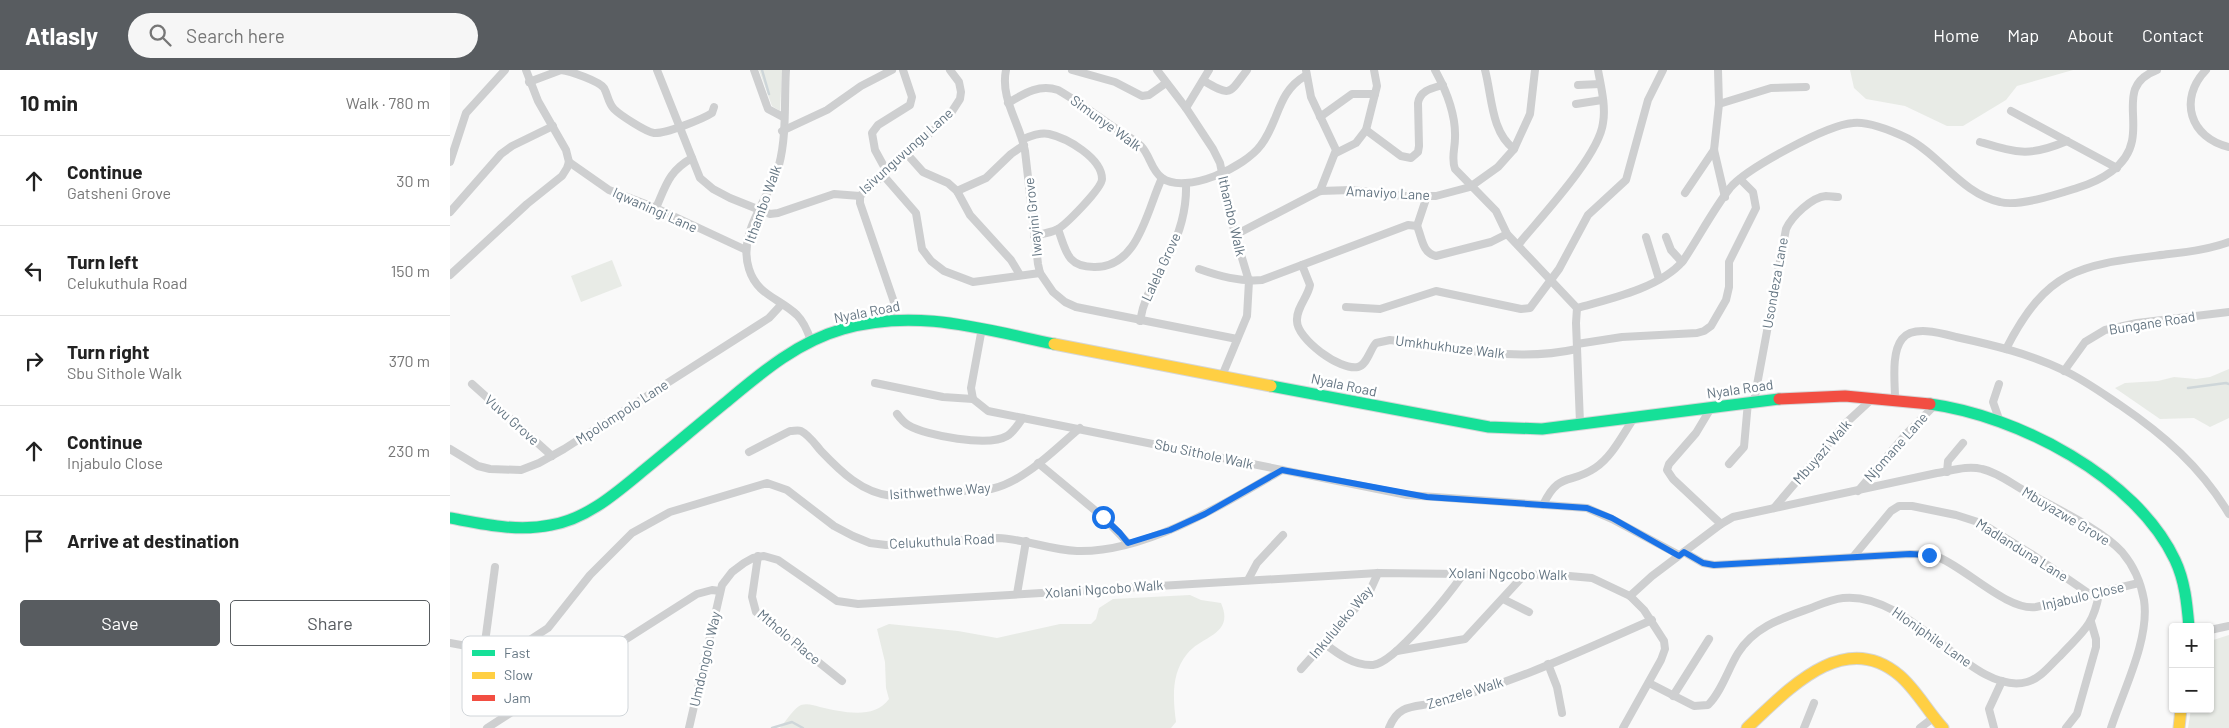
<!DOCTYPE html>
<meta charset="utf-8">
<style>
:root{--surface:#fff;--page:#f6f6f6;--text:#222;--muted:#767676;--line:#e0e0e0;--accent:#585c60}
body{margin:0;font-family:Barlow,sans-serif;background:var(--page);color:var(--text)}
.controls{position:absolute;right:15px;bottom:15px;display:grid;overflow:hidden;border-radius:5px;box-shadow:0 1px 4px #0004}
.controls button{width:45px;height:45px;display:grid;place-items:center;padding:0;border:0;border-bottom:1px solid var(--line);background:var(--surface);color:var(--text);font:25px sans-serif}
.stop{position:absolute;width:15px;height:15px;margin:-11px;border:4px solid #1a73e8;border-radius:50%;background:#fff}
.stop.end{background:#1a73e8;border-color:#fff;box-shadow:0 1px 5px #0008}
.list{margin:0;padding:0;list-style:none}
h2{display:flex;justify-content:space-between;align-items:center;height:65px;margin:0;padding:0 20px;font-size:21px}
h2 small{font-size:16px;font-weight:400;color:var(--muted)}
.list li{display:grid;grid-template-columns:32px 1fr auto;gap:15px;align-items:center;box-sizing:border-box;height:90px;padding:0 20px;border-top:1px solid var(--line)}
.list b{display:block;font-size:19px;white-space:nowrap}
.list p{margin:0;font-size:16px;white-space:nowrap;color:var(--muted)}
.list em{font-size:16px;font-style:normal;color:var(--muted)}
.actions{display:flex;gap:10px;padding:15px 20px}
.actions a{flex:1;padding:11px 0;border:1px solid var(--accent);border-radius:5px;text-align:center;font-size:18px;color:var(--accent)}
.actions .main{background:var(--accent);color:#fff}
.icon{flex:none;width:28px;height:28px;fill:none;stroke:currentColor;stroke-width:2;stroke-linecap:round;stroke-linejoin:round}
.map{position:relative;flex:none;width:1779px;height:658px;overflow:hidden}
header{display:flex;align-items:center;gap:30px;box-sizing:border-box;height:70px;padding:0 25px;background:var(--accent);color:#fff}
header strong{font-size:24px}
nav{display:flex;gap:28px;margin-inline-start:auto;font-size:18px}
.search{width:350px;height:45px;background:var(--page);display:flex;align-items:center;gap:12px;box-sizing:border-box;padding:0 18px;border-radius:28px;color:var(--muted);font-size:19px}
main{display:flex}
aside{flex:1;background:var(--surface)}
.map>svg:first-child{display:block}
</style>
<header>
<strong>Atlasly</strong>
<div class="search"><svg class="icon" aria-label="search" viewBox="0 0 24 24"><circle cx="10" cy="10" r="6"/><path d="M15 15l6 6"/></svg>Search here</div>
<nav><a>Home</a><a>Map</a><a>About</a><a>Contact</a></nav>
</header>
<main>
<aside>
<h2>10 min<small>Walk · 780 m</small></h2>
<ul class="list">
<li><svg class="icon" aria-label="ahead" viewBox="0 0 24 24"><path d="M12 20V5M6 11l6-6 6 6"/></svg><div><b>Continue</b><p>Gatsheni Grove</p></div><em>30 m</em></li>
<li><svg class="icon" aria-label="left" viewBox="0 0 24 24"><path d="M17 20v-9H6M10 6l-5 5 5 5"/></svg><div><b>Turn left</b><p>Celukuthula Road</p></div><em>150 m</em></li>
<li><svg class="icon" aria-label="right" viewBox="0 0 24 24"><path d="M7 20v-9h11M14 6l5 5-5 5"/></svg><div><b>Turn right</b><p>Sbu Sithole Walk</p></div><em>370 m</em></li>
<li><svg class="icon" aria-label="ahead" viewBox="0 0 24 24"><path d="M12 20V5M6 11l6-6 6 6"/></svg><div><b>Continue</b><p>Injabulo Close</p></div><em>230 m</em></li>
<li><svg class="icon" aria-label="arrive" viewBox="0 0 24 24"><path d="M6 21V4h12l-3 4 3 4H6"/></svg><div><b>Arrive at destination</b></div></li>
</ul>
<div class="actions"><a class="main">Save</a><a>Share</a></div>
</aside>
<div class="map">
<svg width="1779" height="658" viewBox="0 0 1779 658">
<rect width="100%" height="100%" fill="#f9f9f9"/>
<g fill="#e8ebe6">
<path d="M309,0H332L330,41L322,36Z"/>
<path d="M1400,0H1623L1567,16L1556,30L1513,56H1497L1455,36L1416,29L1404,18Z"/>
<path d="M162,190L172,216L131,232L121,206Z"/>
<path d="M1779,299V348L1760,357L1744,348L1710,349L1665,318L1675,313L1708,311L1724,307L1746,309L1760,307Z"/>
<path d="M740,525L751,530L771,533C785,565 752,565 737,584C721,604 723,628 726,652L721,658H330C336,651 343,639 351,635C357,633 364,635 370,637C392,642 424,650 439,629L436,618L435,592L427,559L439,554L508,561L547,568L610,554H641L646,549L649,538L663,529Z"/>
<path d="M1779,565V658H1738L1741,639H1760V571Z"/>
</g>
<g fill="none" stroke-linecap="round" stroke-linejoin="round">
<g stroke="#ced6d9" stroke-width="2.5">
<path d="M312,0L319,24"/>
<path d="M1738,318L1776,313L1779,314"/>
<path d="M322,658L342,652L353,658"/>
</g>
<defs>
<g id="fast">
<path d="M821,316L1039,357L1092,359L1329,329"/>
<path d="M1480,334C1568,346 1686,407 1725,490C1735,511 1737,534 1739,557"/>
<path d="M0,448C33,454 67,462 101,455C137,449 166,423 194,400C221,378 248,355 275,333C311,303 347,272 393,259C466,238 532,259 604,274"/>
</g>
<g id="slow">
<path d="M604,274L821,316"/>
<path d="M1297,658C1337,621 1393,558 1449,605C1466,619 1478,642 1493,658"/>
<path d="M1729,658L1731,639"/>
</g>
<path id="jam" d="M1329,329L1395,326L1480,334"/>
</defs>
<use href="#fast" stroke="#d5d6d7" stroke-width="13"/>
<use href="#slow" stroke="#d5d6d7" stroke-width="13"/>
<use href="#jam" stroke="#d5d6d7" stroke-width="13"/>
<g stroke="#cecfd0" stroke-width="8">
<path d="M111,0C120,1 149,11 154,18C158,25 158,33 164,39C170,45 196,62 204,63C215,64 253,49 262,43L264,37"/>
<path d="M207,0L250,108L263,119L280,128L320,144L328,143L384,124L410,126"/>
<path d="M304,0L318,39L333,47"/>
<path d="M336,0C334,30 337,65 329,95C320,128 287,162 299,199C307,225 329,228 347,245C354,252 358,262 361,271"/>
<path d="M556,0C550,29 570,53 575,81L588,194L590,203L603,222L615,232L626,237L787,269"/>
<path d="M622,0L665,12L692,26L699,25L716,13"/>
<path d="M707,0L736,38L763,79L770,93L785,165L799,211L797,246L772,306"/>
<path d="M856,0L861,27L886,80L870,121"/>
<path d="M985,0C996,20 1006,45 1005,68C1005,79 1001,88 1005,99L1046,141L1057,164L1127,238"/>
<path d="M1035,0C1042,26 1041,62 1064,79"/>
<path d="M1268,0L1269,34L1264,80L1275,127"/>
<path d="M1756,0C1728,29 1740,68 1779,77"/>
<path d="M754,11C781,27 779,24 797,0"/>
<path d="M79,12L111,0"/>
<path d="M1128,15L1150,14"/>
<path d="M558,33C575,23 589,14 608,20C627,31 645,44 662,56C672,63 683,68 691,76C700,85 701,100 712,108C736,125 795,97 811,75C829,52 827,22 855,6"/>
<path d="M1126,34L1152,30"/>
<path d="M1269,34L1321,18L1356,17"/>
<path d="M736,38L759,0"/>
<path d="M1561,41L1667,98"/>
<path d="M870,47L902,24H925"/>
<path d="M916,60L951,86L961,88L968,82L969,76L968,33C970,20 983,18 993,15"/>
<path d="M332,61L377,40L411,16L442,0"/>
<path d="M573,69C581,66 590,62 599,64C617,68 652,88 652,109C652,118 615,156 606,160C599,163 591,164 584,166"/>
<path d="M1530,72C1568,83 1579,87 1617,71"/>
<path d="M886,83L906,73L916,60L927,16L924,0"/>
<path d="M457,84L473,102L498,113L507,121L520,145L561,190L570,205"/>
<path d="M0,92L16,43L55,0"/>
<path d="M119,92L159,120L206,138L296,180"/>
<path d="M437,102L425,80L422,63L428,55L460,35L462,27L453,0"/>
<path d="M433,105L466,143L472,179L481,191L494,201L523,212L590,203"/>
<path d="M507,121L536,108L561,84L574,75"/>
<path d="M1235,123L1264,80"/>
<path d="M410,126L499,46L510,29L511,22L509,12L500,0"/>
<path d="M410,126V133L444,232L440,250"/>
<path d="M206,138C216,115 219,101 242,88"/>
<path d="M0,142L51,84L62,76L103,56"/>
<path d="M967,156L977,126"/>
<path d="M608,159C616,181 617,197 644,197C689,198 697,139 712,108"/>
<path d="M785,165L870,121L901,120L954,126H986L1020,117L1048,97L1064,79L1080,44L1085,0"/>
<path d="M1196,167L1209,209"/>
<path d="M1216,167L1221,180L1232,192"/>
<path d="M1068,175C1090,148 1149,86 1153,53C1156,36 1151,17 1148,0"/>
<path d="M852,195L860,215C858,227 846,238 847,251C847,269 890,301 908,297C917,295 920,279 926,273L940,270C1004,277 1062,293 1127,279"/>
<path d="M749,199C769,206 790,212 812,210L958,155L967,156C972,167 972,183 986,186L1041,172L1057,164"/>
<path d="M0,205L77,134L112,106L117,98L119,92L116,80L88,31L76,0"/>
<path d="M896,237L930,239L986,221L1071,239L1080,238L1109,199L1138,145L1176,110L1198,30L1213,0"/>
<path d="M1127,238C1160,229 1210,218 1233,191C1249,167 1263,140 1280,118C1297,98 1377,55 1403,53C1419,51 1442,61 1457,68C1490,85 1512,124 1550,132C1569,137 1608,124 1627,118C1650,111 1677,97 1682,71C1688,42 1670,14 1707,0"/>
<path d="M1127,238L1126,253L1130,353"/>
<path d="M690,251C694,227 703,215 714,194C728,169 737,143 736,114"/>
<path d="M532,258L521,318L523,329L538,341L957,425L1137,438L1162,449L1229,485"/>
<path d="M1127,274L1172,267L1247,263L1254,261L1261,256L1276,230L1279,217V192L1306,138L1303,122L1290,109"/>
<path d="M1556,279C1599,195 1633,195 1719,184C1739,182 1760,179 1779,172"/>
<path d="M1614,301L1635,272L1655,260L1687,253L1779,242"/>
<path d="M425,313L493,327L523,329"/>
<path d="M22,314L102,386"/>
<path d="M1445,329C1445,312 1441,283 1452,269C1463,255 1491,263 1506,267C1543,275 1581,284 1615,301C1634,310 1652,323 1670,335C1714,365 1751,397 1779,444"/>
<path d="M1304,331L1336,159C1342,146 1362,127 1376,126C1380,126 1384,127 1388,127"/>
<path d="M1261,338L1246,363L1219,394L1217,400L1223,409L1271,454"/>
<path d="M447,344C450,348 453,352 458,355C476,366 539,377 557,366C564,362 568,354 573,348"/>
<path d="M1549,349L1543,332L1549,314"/>
<path d="M0,379L28,396L40,399L71,400L89,393L114,379L319,248L331,235"/>
<path d="M299,382L340,361C344,361 348,360 351,361C359,365 365,374 371,381C390,401 412,423 442,426L541,419C574,412 605,379 630,358"/>
<path d="M588,393L653,447L678,473"/>
<path d="M1279,394L1294,377L1298,332"/>
<path d="M1497,402L1498,391L1513,373"/>
<path d="M1408,421L1456,364L1486,334"/>
<path d="M1093,435C1109,401 1120,415 1145,398C1162,387 1173,364 1184,348"/>
<path d="M1324,438L1397,352L1423,328"/>
<path d="M1234,482L1253,493L1264,495L1460,484C1470,484 1480,484 1490,488C1518,500 1558,541 1586,537L1689,513"/>
<path d="M308,486L302,527L306,542L392,611"/>
<path d="M1403,487L1441,441L1449,436H1462L1506,445L1531,453L1583,485L1641,525"/>
<path d="M798,510L807,493L833,465"/>
<path d="M567,524L576,471"/>
<path d="M1180,526L1202,506L1271,454L1283,447L1487,403C1501,401 1517,395 1532,399C1547,402 1562,414 1575,421C1603,437 1651,459 1672,482C1683,495 1691,513 1694,530C1700,569 1673,621 1661,658"/>
<path d="M1053,529L1079,542"/>
<path d="M1760,560L1779,556"/>
<path d="M0,573L49,582L72,575L98,558L140,505L182,463L220,442L317,413L337,420L384,456L403,466L420,473L436,475L548,468C575,469 600,480 627,481C696,483 774,434 832,400"/>
<path d="M874,573C888,584 904,596 923,595C945,593 1000,523 1014,503"/>
<path d="M34,580L45,497"/>
<path d="M947,581L1015,569L1074,505"/>
<path d="M1098,594L1107,617L1112,643"/>
<path d="M851,599L919,523L928,503"/>
<path d="M1199,613L1244,636L1258,635C1272,621 1278,599 1288,583C1305,556 1333,548 1361,538C1371,534 1382,529 1393,528C1463,521 1522,627 1577,612C1591,608 1600,595 1610,586C1632,562 1643,557 1649,524"/>
<path d="M1223,626L1259,569"/>
<path d="M37,658L247,524L262,520L270,521"/>
<path d="M239,658L272,515L282,502L294,493L303,488L314,486L328,490L387,531L408,534L928,503L1108,505L1142,508L1180,526L1194,540L1214,571L1215,579L1211,590L1173,658"/>
<path d="M939,658C949,632 966,638 989,632C1062,614 1133,580 1202,550"/>
<path d="M1354,658L1364,633"/>
<path d="M1470,658L1483,648"/>
<path d="M1544,658L1539,639L1552,611"/>
<path d="M1616,658L1627,644L1646,577V569L1641,552"/>
</g>
<use href="#fast" stroke="#16e098" stroke-width="11"/>
<use href="#slow" stroke="#ffcf43" stroke-width="11"/>
<use href="#jam" stroke="#f24e42" stroke-width="11"/>
</g>
<g fill="none" stroke-linecap="round" stroke-linejoin="round">
<path stroke="#1a73e8" stroke-width="6" d="M653,447L670,463L678,473L720,460L755,444L832,400L977,427L1137,438L1162,448L1229,486L1234,482L1253,493L1264,495L1460,484L1479,485"/>
</g>
<g text-anchor="middle" stroke-width="5" stroke-linejoin="round" paint-order="stroke">
<g font-size="14" fill="#657683" stroke="#fff">
<text transform="translate(656 53) rotate(36)" y="5">Simunye Walk</text>
<text transform="translate(456 81) rotate(-42)" y="5">Isivunguvungu Lane</text>
<text transform="translate(938 123) rotate(3)" y="5">Amaviyo Lane</text>
<text transform="translate(313 134) rotate(-70)" y="5">Ithambo Walk</text>
<text transform="translate(205 140) rotate(24)" y="5">Iqwaningi Lane</text>
<text transform="translate(782 146) rotate(77)" y="5">Ithambo Walk</text>
<text transform="translate(583 147) rotate(-96)" y="5">Iwayini Grove</text>
<text transform="translate(711 197) rotate(-65)" y="5">Lalela Grove</text>
<text transform="translate(1325 213) rotate(-80)" y="5">Usondeza Lane</text>
<text transform="translate(417 242) rotate(-11)" y="5">Nyala Road</text>
<text transform="translate(1702 253) rotate(-9)" y="5">Bungane Road</text>
<text transform="translate(1000 277) rotate(7)" y="5">Umkhukhuze Walk</text>
<text transform="translate(894 315) rotate(12)" y="5">Nyala Road</text>
<text transform="translate(1290 319) rotate(-8)" y="5">Nyala Road</text>
<text transform="translate(172 342) rotate(-33)" y="5">Mpolompolo Lane</text>
<text transform="translate(62 350) rotate(42)" y="5">Vuvu Grove</text>
<text transform="translate(1446 377) rotate(-48)" y="5">Njomane Lane</text>
<text transform="translate(1372 382) rotate(-49)" y="5">Mbuyazi Walk</text>
<text transform="translate(754 384) rotate(12)" y="5">Sbu Sithole Walk</text>
<text transform="translate(490 421) rotate(-4)" y="5">Isithwethwe Way</text>
<text transform="translate(1616 446) rotate(31)" y="5">Mbuyazwe Grove</text>
<text transform="translate(492 471) rotate(-3)" y="5">Celukuthula Road</text>
<text transform="translate(1572 480) rotate(32)" y="5">Madlanduna Lane</text>
<text transform="translate(1058 504) rotate(1)" y="5">Xolani Ngcobo Walk</text>
<text transform="translate(654 519) rotate(-4)" y="5">Xolani Ngcobo Walk</text>
<text transform="translate(1633 526) rotate(-13)" y="5">Injabulo Close</text>
<text transform="translate(891 552) rotate(-50)" y="5">Inkululeko Way</text>
<text transform="translate(339 567) rotate(40)" y="5">Mtholo Place</text>
<text transform="translate(1482 567) rotate(35)" y="5">Hloniphile Lane</text>
<text transform="translate(255 589) rotate(-77)" y="5">Umdongolo Way</text>
<text transform="translate(1015 623) rotate(-17)" y="5">Zenzele Walk</text>
</g>
</g>
<rect x="12" y="566" width="166" height="80" rx="8" fill="#fff" stroke="#d1d6da" stroke-width="1"/>
<rect x="22" y="580" width="23" height="6" fill="#16e098"/>
<rect x="22" y="602" width="23" height="7" fill="#ffcf43"/>
<rect x="22" y="625" width="23" height="6" fill="#f24e42"/>
<g font-size="14" fill="#657683">
<text x="54" y="588">Fast</text>
<text x="54" y="610">Slow</text>
<text x="54" y="633">Jam</text>
</g>
</svg>
<div class="controls">
<button>+</button>
<button>−</button>
</div>
<div class="stop" style="left:653px;top:447px"></div>
<div class="stop end" style="left:1479px;top:485px"></div>
</div>
</main>
